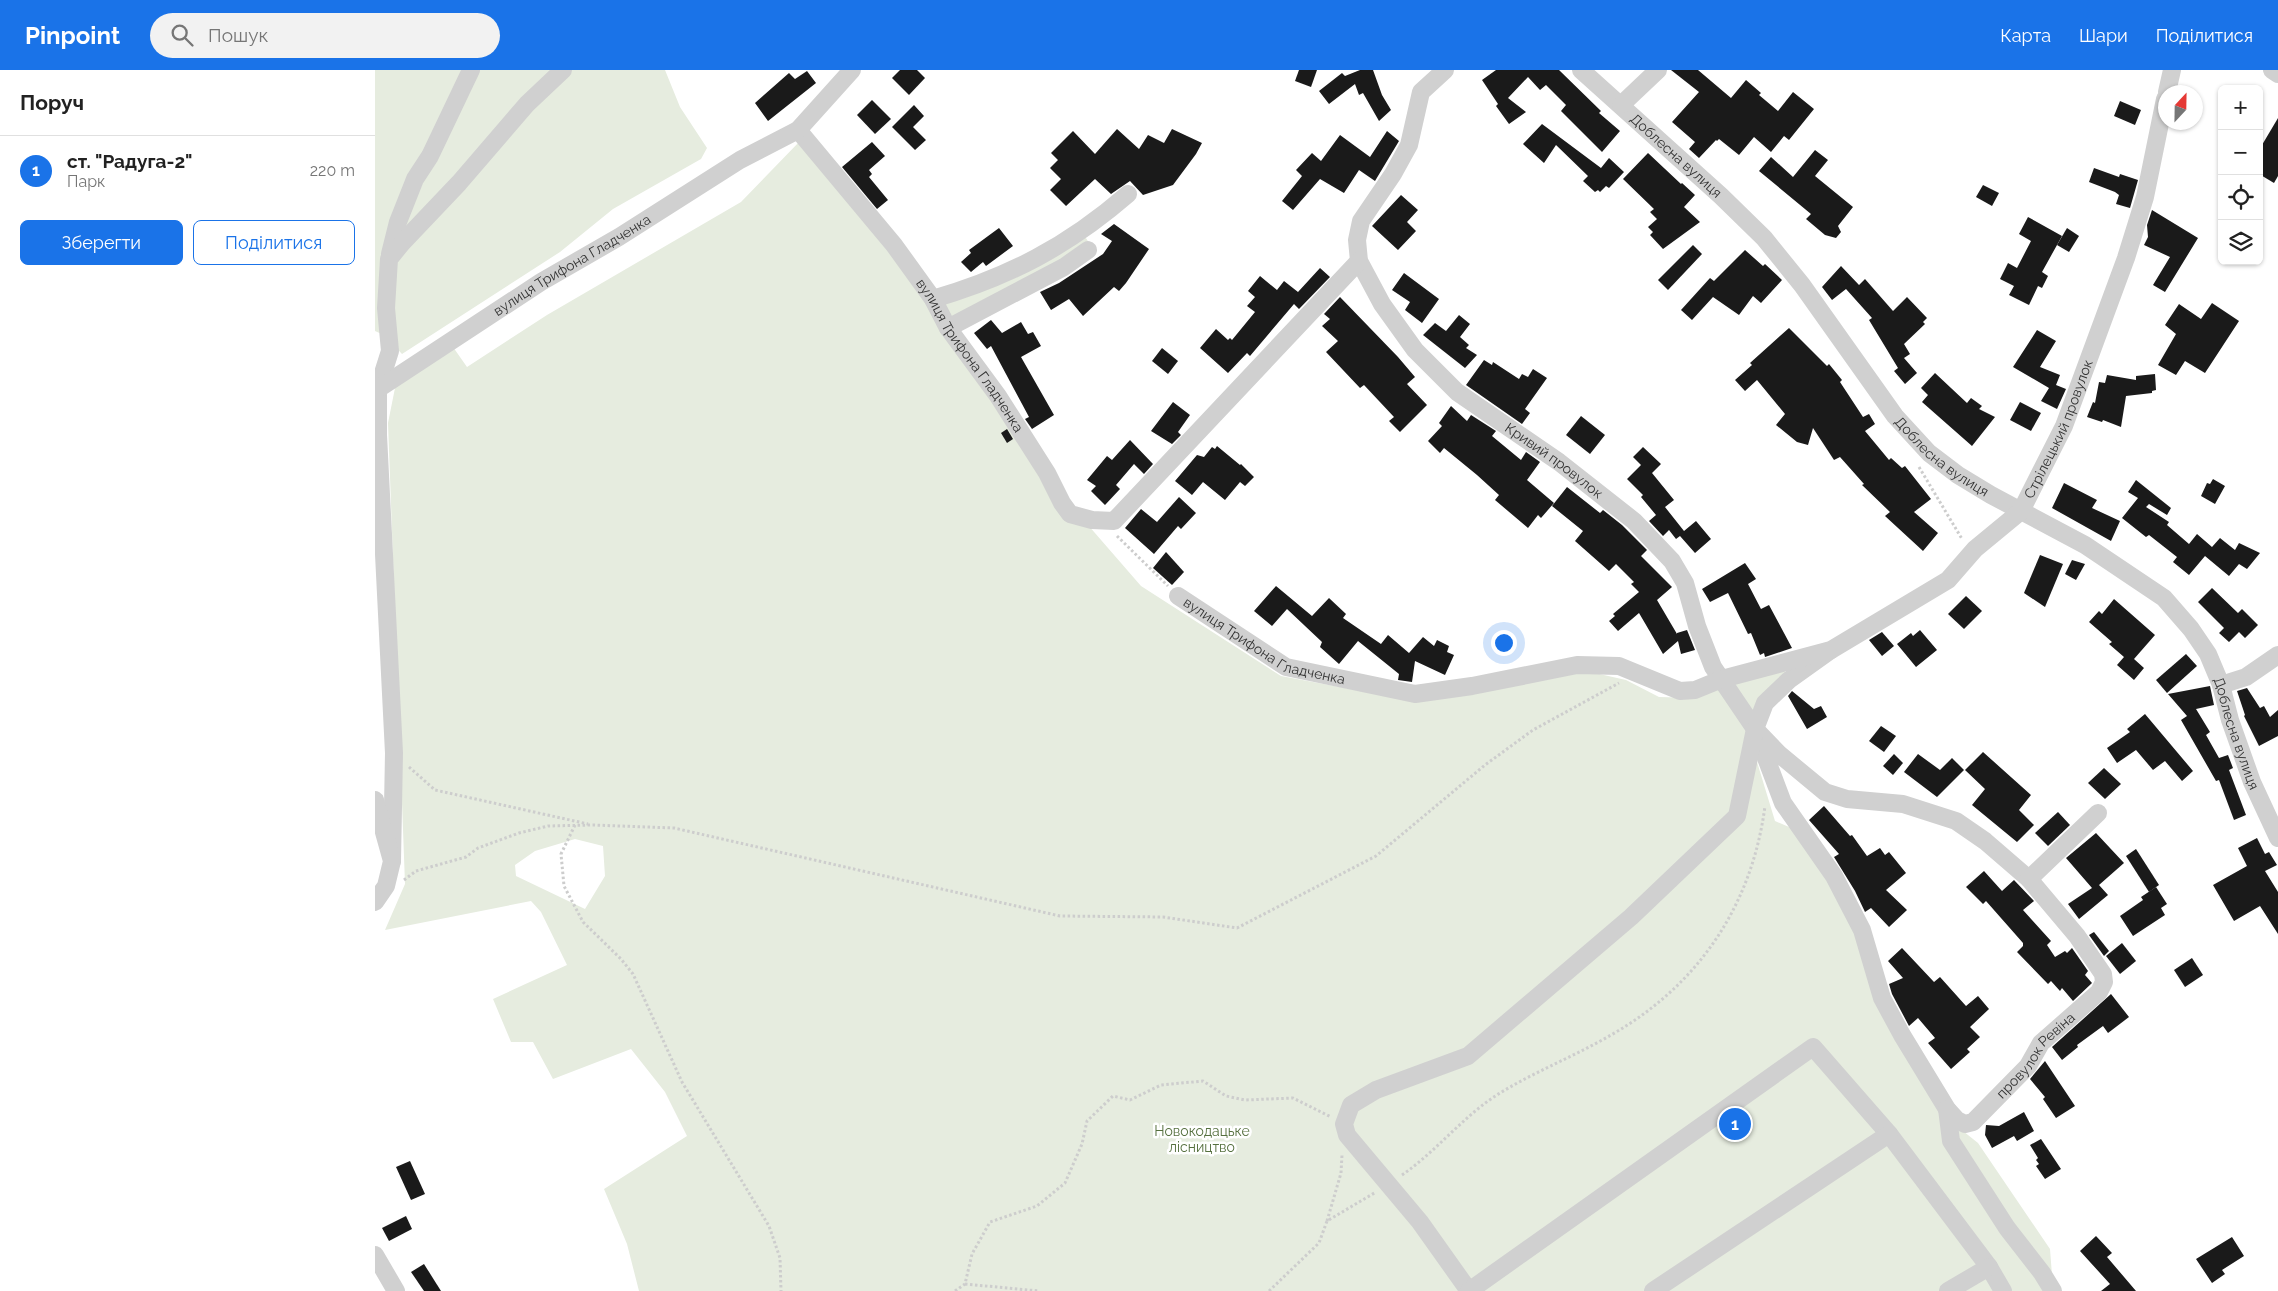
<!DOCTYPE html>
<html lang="uk">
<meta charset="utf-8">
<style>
:root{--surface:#fff;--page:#f2f2f2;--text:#222;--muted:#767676;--line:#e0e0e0;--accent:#1a73e8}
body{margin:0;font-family:Raleway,sans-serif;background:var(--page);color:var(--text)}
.controls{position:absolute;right:15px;top:15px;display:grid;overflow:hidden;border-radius:8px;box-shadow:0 1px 4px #0004}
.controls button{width:45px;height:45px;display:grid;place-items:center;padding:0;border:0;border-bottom:1px solid var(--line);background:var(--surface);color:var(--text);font:25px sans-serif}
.compass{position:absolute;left:1783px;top:15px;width:45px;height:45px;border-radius:50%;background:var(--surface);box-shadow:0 1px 4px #0004;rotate:22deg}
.you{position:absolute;left:1128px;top:572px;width:18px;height:18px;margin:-12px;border:4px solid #fff;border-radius:50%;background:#1a73e8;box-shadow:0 0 0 8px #1a73e833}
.badge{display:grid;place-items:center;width:32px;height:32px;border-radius:50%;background:var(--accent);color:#fff;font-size:16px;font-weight:700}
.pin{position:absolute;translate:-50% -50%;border:2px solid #fff;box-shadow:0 1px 5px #0006}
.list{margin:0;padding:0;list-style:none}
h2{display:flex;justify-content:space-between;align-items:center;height:65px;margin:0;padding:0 20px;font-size:21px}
h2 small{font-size:16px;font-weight:400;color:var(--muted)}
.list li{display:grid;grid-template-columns:32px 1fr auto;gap:15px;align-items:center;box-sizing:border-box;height:70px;padding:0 20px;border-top:1px solid var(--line)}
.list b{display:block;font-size:19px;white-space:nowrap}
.list p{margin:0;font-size:16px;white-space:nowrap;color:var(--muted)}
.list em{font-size:16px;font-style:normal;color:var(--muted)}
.actions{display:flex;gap:10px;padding:15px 20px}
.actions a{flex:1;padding:11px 0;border:1px solid var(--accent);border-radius:8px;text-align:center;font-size:18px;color:var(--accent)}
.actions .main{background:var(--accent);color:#fff}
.icon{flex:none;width:28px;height:28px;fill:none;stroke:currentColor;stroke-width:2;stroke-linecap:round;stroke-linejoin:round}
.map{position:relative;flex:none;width:1903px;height:1221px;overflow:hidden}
header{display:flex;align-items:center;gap:30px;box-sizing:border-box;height:70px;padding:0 25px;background:var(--accent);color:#fff}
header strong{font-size:24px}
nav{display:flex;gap:28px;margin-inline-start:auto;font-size:18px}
.search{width:350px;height:45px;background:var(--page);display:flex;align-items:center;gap:12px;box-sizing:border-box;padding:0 18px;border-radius:28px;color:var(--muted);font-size:19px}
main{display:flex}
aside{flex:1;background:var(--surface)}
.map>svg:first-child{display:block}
</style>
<header>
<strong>Pinpoint</strong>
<div class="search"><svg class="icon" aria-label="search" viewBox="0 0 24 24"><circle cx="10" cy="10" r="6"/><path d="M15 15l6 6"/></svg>Пошук</div>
<nav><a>Карта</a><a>Шари</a><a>Поділитися</a></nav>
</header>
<main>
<aside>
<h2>Поруч<small></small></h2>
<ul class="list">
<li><span class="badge">1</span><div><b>ст. &quot;Радуга-2&quot;</b><p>Парк</p></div><em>220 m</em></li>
</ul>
<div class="actions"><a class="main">Зберегти</a><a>Поділитися</a></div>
</aside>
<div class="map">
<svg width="1903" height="1221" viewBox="0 0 1903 1221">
<rect width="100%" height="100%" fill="#fff"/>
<g fill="#e6ecdf" fill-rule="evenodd">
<path d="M0,0H290L305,37L332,78L326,89L238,139L185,182L27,284L9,265L0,261Z"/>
<path d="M425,71L515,179L713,455L766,516L906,606L1039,631L1211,601L1251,610L1284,627L1321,628L1360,609L1407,597L1413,606L1372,659L1400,751L1421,760L1454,805L1484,863L1503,933L1583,1057L1603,1073L1675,1179L1677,1205L1681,1221H264L252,1174L229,1119L312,1066L290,1022L256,979L178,1009L158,972H136L118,929L192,895L166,842L156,831L10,860L30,814L13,353L21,313L78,277L92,297L172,245L366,132ZM200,769L228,776L230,806L210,839L141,806L140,795L160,781Z"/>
<path d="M709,165L716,176L579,252L567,235Z"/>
</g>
<g fill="#1a1a1a">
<path d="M525,0H542L550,8L534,25L517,8Z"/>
<path d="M924,0H942L936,17L920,11Z"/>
<path d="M985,0H998L1007,25L1016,40L1004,51L988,23L984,25L980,14L954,34L944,21L967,3L970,6Z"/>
<path d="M1121,0H1184L1226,41L1224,43L1245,61L1227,82L1186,41L1191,35L1171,15L1165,20L1153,7L1133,28L1151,42L1134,54L1121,36L1123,34L1107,10Z"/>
<path d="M1296,0H1323L1356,28L1371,10L1386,23L1384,25L1403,41L1418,22L1439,39L1414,70L1409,66L1396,82L1379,67L1364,85L1344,69L1342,71L1341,70L1324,88L1314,79L1320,72L1297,52L1324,22Z"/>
<path d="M432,1L441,13L393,51L380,33L414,3L420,9Z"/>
<path d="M497,30L516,49L500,64L482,45Z"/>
<path d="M1745,31L1766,40L1760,55L1739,46Z"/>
<path d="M539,35L549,46L538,57L551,70L540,80L517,57Z"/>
<path d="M1903,48V106L1899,113L1884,104V80Z"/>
<path d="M1167,54L1226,98L1234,88L1249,102L1234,118L1231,116L1225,122L1223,120L1220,122L1208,111L1213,106L1181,75L1169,93L1148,74Z"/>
<path d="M742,59L764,79L773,65L789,73L797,59L827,73L821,84L798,115L768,125L755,111L736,124L720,109L691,136L675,120L686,109L675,98L683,90L676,83L698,61L720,84Z"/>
<path d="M1012,61L1024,71L1000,111L984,100L969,123L945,109L918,140L907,131L927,106L921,100L937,83L946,91L965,65L995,87Z"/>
<path d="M497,72L510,86L494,100L497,104L494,107L513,130L502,139L467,97Z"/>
<path d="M1440,80L1453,90L1440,106L1478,137L1463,156L1466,162L1461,168L1450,165L1431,149L1436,144L1384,101L1396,87L1418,107Z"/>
<path d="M1273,83L1306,114L1307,113L1320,125L1309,137L1325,152L1288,179L1275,165L1278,162L1273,157L1282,149L1275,142L1279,139L1248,109Z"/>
<path d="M1719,98L1744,107L1745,104L1763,110L1755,138L1741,134L1744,125L1740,122L1714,112Z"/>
<path d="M1608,115L1624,123L1617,136L1601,127Z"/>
<path d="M1026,125L1043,140L1032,152L1041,161L1023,180L997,156Z"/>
<path d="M1777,140L1823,168L1790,222L1778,215L1795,187L1769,175L1773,167L1772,155Z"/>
<path d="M1653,147L1687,166L1667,202L1673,206L1667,218L1663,216L1654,235L1634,225L1639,216L1625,209L1633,193L1642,198L1656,171L1644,164Z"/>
<path d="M739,154L774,179L751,213L744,221L739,217L708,246L694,229L676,240L665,222L684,213L728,184L737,171L726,164Z"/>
<path d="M624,158L638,176L611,196L608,192L596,202L586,192L596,183L594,180Z"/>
<path d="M1692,158L1704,166L1694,182L1682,175Z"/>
<path d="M1318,175L1327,184L1293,220L1283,210Z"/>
<path d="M1370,180L1388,196L1390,194L1407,210L1386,233L1378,226L1364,245L1338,227L1317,250L1306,240L1335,208L1339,211Z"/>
<path d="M1466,196L1484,215L1490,209L1518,241L1532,227L1552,248L1548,252L1550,254L1529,274L1535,284L1529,288L1542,303L1530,314L1519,301L1523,298L1494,250L1497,248L1471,219L1457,230L1447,217Z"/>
<path d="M945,198L955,207L924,239L919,234L875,286L872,283L853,303L825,278L841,259L853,270L855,268L857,270L880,242L872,236L880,227L873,221L885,206L902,220L909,211L923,222Z"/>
<path d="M1029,203L1064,229L1047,253L1030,240L1035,232L1017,220Z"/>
<path d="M965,227L1023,287L1040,307L1032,314L1052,335L1025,362L1014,351L1019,347L989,315L985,318L951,282L963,271L947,256L955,249L949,244Z"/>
<path d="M1837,233L1864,251L1830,303L1810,291L1801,305L1783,295L1801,264L1790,255L1804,234L1826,249Z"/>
<path d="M1084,245L1095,254L1085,267L1094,275L1091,278L1102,285L1090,298L1048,265L1060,253L1071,261Z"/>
<path d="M616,250L627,263L646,252L653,264L658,262L666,276L646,287L679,345L657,359L650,349L654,347L616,276L612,279L599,263Z"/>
<path d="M1414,258L1452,296L1454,294L1467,310L1465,312L1488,347L1494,344L1500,354L1490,361L1514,390L1516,388L1527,398L1530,396L1556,429L1539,442L1563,463L1548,481L1510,446L1515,442L1487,415L1489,414L1465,387L1459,390L1438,358L1433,375L1422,372L1401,355L1410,344L1382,310L1370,321L1360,310L1377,295L1375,293Z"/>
<path d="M1662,260L1681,271L1665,297L1685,305L1681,315L1691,319L1682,339L1666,331L1674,318L1638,297Z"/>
<path d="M787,278L803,291L793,304L777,291Z"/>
<path d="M1109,290L1117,295L1118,292L1144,309L1147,304L1153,307L1158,299L1172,308L1150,339L1155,343L1147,354L1091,315Z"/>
<path d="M1560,303L1592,333L1596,328L1607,336L1604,339L1620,347L1597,376L1547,332L1553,325L1546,318Z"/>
<path d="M1780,304L1781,320L1777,321V323L1751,326L1746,357L1728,350L1727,352L1712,347L1718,332L1720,333L1724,312L1730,313L1732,305L1761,310V306Z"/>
<path d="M798,332L815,345L803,362L806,365L797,374L776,361Z"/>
<path d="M1645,332L1666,343L1656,361L1635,350Z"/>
<path d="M1076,336L1092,351L1096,345L1121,361L1117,366L1146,390L1151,382L1165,392L1152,410L1179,433L1166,448L1163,445L1153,458L1120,430L1124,425L1102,405L1069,378L1065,383L1053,371L1067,356L1064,353Z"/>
<path d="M1206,346L1230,365L1215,384L1191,365Z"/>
<path d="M632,359L638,369L632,373L626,363Z"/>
<path d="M755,370L778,394L769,404L759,394L741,415L745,419L730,435L716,421L721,416L712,410L732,386L737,390Z"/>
<path d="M842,376L865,395L866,394L879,407L870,416L865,412L850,430L828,412L817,425L800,411L822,385L829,387L837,377L840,379Z"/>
<path d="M1268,377L1286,394L1277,403L1299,430L1290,437L1309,461L1321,451L1336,469L1320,483L1305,466L1301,469L1294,460L1288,466L1274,451L1281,445L1266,427L1268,425L1252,409L1266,395L1258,387Z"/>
<path d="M1838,409L1850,416L1840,434L1826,426L1832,413L1835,414Z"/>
<path d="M1761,410L1796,438L1792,445L1774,434L1771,437L1794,452L1792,455L1814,474L1822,464L1837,477L1845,468L1860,480L1864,473L1885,483L1872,499L1864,494L1854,506L1830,486L1814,505L1798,492L1802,487L1774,465L1771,467L1747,448L1763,428L1753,422Z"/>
<path d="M1689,413L1722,430L1717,438L1745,451L1736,471L1677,438Z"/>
<path d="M1192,417L1225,443L1228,440L1247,455L1272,480L1266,486L1297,517L1282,530L1302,564V563L1312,560L1320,580L1306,584L1303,571L1288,584L1264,543L1243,561L1234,551L1240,546L1238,544L1264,522L1256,514L1259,512L1241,494L1234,501L1200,471L1208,461L1177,436Z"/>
<path d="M804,427L821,443L806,459L803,456L779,484L750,458L766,439L782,452Z"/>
<path d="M791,482L809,502L797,515L778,498Z"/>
<path d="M1665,485L1688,494L1670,537L1649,523Z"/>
<path d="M1697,490L1710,494L1701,510L1690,504Z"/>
<path d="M1370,493L1381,509L1373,514L1386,539L1394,535L1417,578L1390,587L1389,583L1385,585L1376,563L1373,564L1353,523L1335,532L1327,519Z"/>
<path d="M901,516L937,546L954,528L971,544L968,548L1006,574L1013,565L1034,583L1048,567L1059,576L1062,570L1074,576L1072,582L1079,585L1070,605L1040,591L1037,612L1023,610L1024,604L983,571L964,594L945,577L947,572L912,539L897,556L879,541Z"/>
<path d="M1837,518L1863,543L1867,539L1883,555L1870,568L1864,562L1854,572L1844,563L1849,558L1823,532Z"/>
<path d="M1591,526L1607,541L1589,559L1573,544Z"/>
<path d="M1739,529L1780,565L1759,589L1769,598L1759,610L1742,595L1749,587L1734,574L1737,572L1714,552L1724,541L1727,544Z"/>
<path d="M1545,560L1562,580L1541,597L1522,574L1536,563L1538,566Z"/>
<path d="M1507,562L1519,576L1507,586L1494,570Z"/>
<path d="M1811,584L1822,596L1792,623L1781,610Z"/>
<path d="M1835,616L1839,635L1821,639L1835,662L1831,665L1844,688L1853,685L1858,698L1854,700L1871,745L1859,750L1844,710L1841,711L1806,650L1812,646L1793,624Z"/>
<path d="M1872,618L1885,638L1889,636L1895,647L1903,640V666L1884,676L1869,646L1870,645L1862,621Z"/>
<path d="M1417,621L1439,639L1446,636L1452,647L1432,659L1413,626Z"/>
<path d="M1770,644L1818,701L1807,711L1790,691L1778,700L1761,680L1742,693L1732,678L1755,662L1752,659Z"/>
<path d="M1506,656L1521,666L1509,682L1494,671Z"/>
<path d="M1608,682L1656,725L1644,740L1659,755L1642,772L1597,735L1610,719L1590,700Z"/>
<path d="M1519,684L1528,693L1518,705L1508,696Z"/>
<path d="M1543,684L1565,700L1577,688L1589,700L1562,727L1529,702Z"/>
<path d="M1729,698L1746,714L1730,729L1713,713Z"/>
<path d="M1449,736L1475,766L1477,765L1492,786L1505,778L1510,785L1514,782L1531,803L1511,820L1532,840L1514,857L1496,838L1490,842L1480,821L1459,787L1464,784L1434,750Z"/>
<path d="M1683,742L1695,755L1673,776L1660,763Z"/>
<path d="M1721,763L1749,793L1724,815L1733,825L1704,849L1693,834L1717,818L1691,788Z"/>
<path d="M1882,768L1890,784L1894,782L1902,795L1890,801L1903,822V864L1885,836L1859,851L1838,815L1872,796L1863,778Z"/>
<path d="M1761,779L1784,815L1774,822L1751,786Z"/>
<path d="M1609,801L1627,821L1639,810L1659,831L1648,840L1676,871L1672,875L1680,887L1690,881L1692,883L1697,878L1713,901L1710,905L1717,913L1698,931L1687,918L1685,921L1676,911L1673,914L1642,882L1648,876V873L1611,831L1608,834L1591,817Z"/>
<path d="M1781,817L1792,834L1786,838L1790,845L1758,866L1745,846L1768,830L1766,827Z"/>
<path d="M1719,862L1734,881L1729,886L1714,865Z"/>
<path d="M1747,873L1761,891L1745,904L1731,886Z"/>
<path d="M1527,878L1559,912L1565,907L1591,936L1603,926L1614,939L1595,957L1605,967L1592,979L1595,982L1576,999L1553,973L1560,968L1543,948L1534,956L1517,924L1514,914L1528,908L1513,891Z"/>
<path d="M1817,888L1828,905L1810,917L1799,900Z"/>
<path d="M1736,924L1754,947L1733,963L1728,956L1702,975L1703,977L1687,990L1677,977Z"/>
<path d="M1670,991L1700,1036L1681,1048L1668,1029L1670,1027L1655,1009Z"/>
<path d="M1649,1042L1659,1061L1642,1071L1639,1066L1617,1078L1610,1065L1611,1055L1624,1056Z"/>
<path d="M1666,1069L1686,1099L1670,1109L1661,1096L1664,1094L1661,1090L1663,1088L1655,1075Z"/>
<path d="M35,1091L50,1124L36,1130L21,1097Z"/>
<path d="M31,1146L37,1159L14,1171L7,1158Z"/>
<path d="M1721,1166L1737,1183L1732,1187L1761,1221H1726L1735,1214L1705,1181Z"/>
<path d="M1857,1167L1869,1186L1847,1200L1850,1204L1837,1213L1821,1189Z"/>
<path d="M49,1194L66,1221H49L36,1202Z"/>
</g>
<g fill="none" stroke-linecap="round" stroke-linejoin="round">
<g stroke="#cdcdcd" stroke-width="3" stroke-dasharray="2.5 2.5" stroke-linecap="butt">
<path d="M1544,397L1587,469"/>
<path d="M742,466L793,516"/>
<path d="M34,697L60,720L213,754"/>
<path d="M200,755L186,784L189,816L208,852L246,889L258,904L307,1012L394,1156L405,1188L406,1221"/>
<path d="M29,810L41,801L91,787L103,778L144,763L173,756L218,755L299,758L685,846L788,847L862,858L1001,786L1110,695L1158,660L1244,613"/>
<path d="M1027,1105C1062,1081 1089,1045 1125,1023C1161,1001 1200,986 1236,965C1324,915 1377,835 1390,736"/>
<path d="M952,1151L966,1103L967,1085"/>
<path d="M590,1214L664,1221"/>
<path d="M580,1221L590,1214L597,1184L615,1152L662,1136L690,1113L707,1074L712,1051L738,1026L755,1030L786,1015L828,1011L851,1026L870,1030L918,1028L956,1047"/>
<path d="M894,1221L944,1173L952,1151L1001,1122"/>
</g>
<g stroke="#d0d0d0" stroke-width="18">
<path id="s1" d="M1070,0L1046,22L1034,75L1018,104L986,151L982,170L984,191L1007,234L1040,280L1082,322L1184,392L1259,451L1297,491L1310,513L1322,556L1338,597L1380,659L1408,733L1459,806L1487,860L1507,928L1527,965L1572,1039L1582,1050L1590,1054L1598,1052L1653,996L1666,973L1724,922L1729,912L1728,904L1702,866L1654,809L1610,771L1581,751L1528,734L1472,729L1450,722L1404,684L1380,659L1390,633L1414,610L1456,580"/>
<path id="s2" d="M1206,0L1346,126L1389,168L1427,215L1520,346L1554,383L1583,405L1616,425L1710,475L1789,528L1816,559L1833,584L1846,615L1855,650L1877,712L1903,768"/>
<path d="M1897,0L1903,4"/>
<path d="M1792,22L1797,0"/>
<path d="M1246,35L1283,0"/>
<path id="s3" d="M423,60L519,175L558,229L573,258L623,326L672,403L687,433L695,444L717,450L739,451L984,191"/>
<path d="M15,184L23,152L40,109L55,86L96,0"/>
<path d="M558,229C634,207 693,176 753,124"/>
<path d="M573,258L689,197L713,180"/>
<path d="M0,311L3,319V365L19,683L17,791"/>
<path d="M3,319L15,281L11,238L14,189L27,173L84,113L152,34L188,0"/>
<path id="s4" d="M0,321L166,212L244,167L365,90L423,60L477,0"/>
<path id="s5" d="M803,526L911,597L1040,624L1097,616L1202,595L1244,596L1305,621L1320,620L1347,609L1456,580L1573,510L1600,479L1646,441L1689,356L1751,188L1770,127L1790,29"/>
<path d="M1846,615L1871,607L1903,585"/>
<path d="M0,730L17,791L11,816L0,832"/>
<path d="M1654,809L1723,743"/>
<path d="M1572,1039L1576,1071L1632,1158L1667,1203L1678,1221"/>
<path d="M0,1185L21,1221"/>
<path d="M1094,1221L1045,1152L972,1065L969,1054L976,1035L1001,1020L1093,986L1256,847L1362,746L1380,659"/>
<path d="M1094,1221L1438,977L1514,1064L1614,1197L1628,1221"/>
<path d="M1278,1221L1514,1064"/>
<path d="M1573,1221L1614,1197"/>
</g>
</g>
<g text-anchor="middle" stroke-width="5" stroke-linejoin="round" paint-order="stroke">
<g font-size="14" fill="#333" stroke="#fff">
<text dy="5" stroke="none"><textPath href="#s2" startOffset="128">Доблесна вулиця</textPath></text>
<text dy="5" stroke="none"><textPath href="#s4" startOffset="234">вулиця Трифона Гладченка</textPath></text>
<text dy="5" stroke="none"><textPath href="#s3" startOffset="284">вулиця Трифона Гладченка</textPath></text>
<text dy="5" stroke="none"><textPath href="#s5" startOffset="1018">Стрілецький провулок</textPath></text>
<text dy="5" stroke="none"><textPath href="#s2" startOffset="532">Доблесна вулиця</textPath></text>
<text dy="5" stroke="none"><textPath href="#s1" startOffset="501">Кривий провулок</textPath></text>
<text dy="5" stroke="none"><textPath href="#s5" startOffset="99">вулиця Трифона Гладченка</textPath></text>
<text dy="5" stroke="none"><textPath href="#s2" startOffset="952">Доблесна вулиця</textPath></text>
<text dy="5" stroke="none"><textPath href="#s1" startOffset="1398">провулок Ревіна</textPath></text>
</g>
<g font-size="14" fill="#56703f" stroke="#fff">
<text x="827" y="1066">Новокодацьке<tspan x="827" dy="16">лісництво</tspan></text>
</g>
</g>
</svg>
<div class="controls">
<button>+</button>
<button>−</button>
<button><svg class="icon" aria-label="locate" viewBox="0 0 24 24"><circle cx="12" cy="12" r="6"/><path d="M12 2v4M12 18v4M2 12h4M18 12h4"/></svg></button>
<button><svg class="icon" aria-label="layers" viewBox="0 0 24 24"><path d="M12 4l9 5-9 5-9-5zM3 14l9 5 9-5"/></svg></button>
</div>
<svg class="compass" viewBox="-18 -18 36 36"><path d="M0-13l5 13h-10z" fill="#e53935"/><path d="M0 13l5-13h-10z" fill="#767676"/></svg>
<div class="you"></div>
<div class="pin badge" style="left:1360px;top:1054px">1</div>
</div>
</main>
